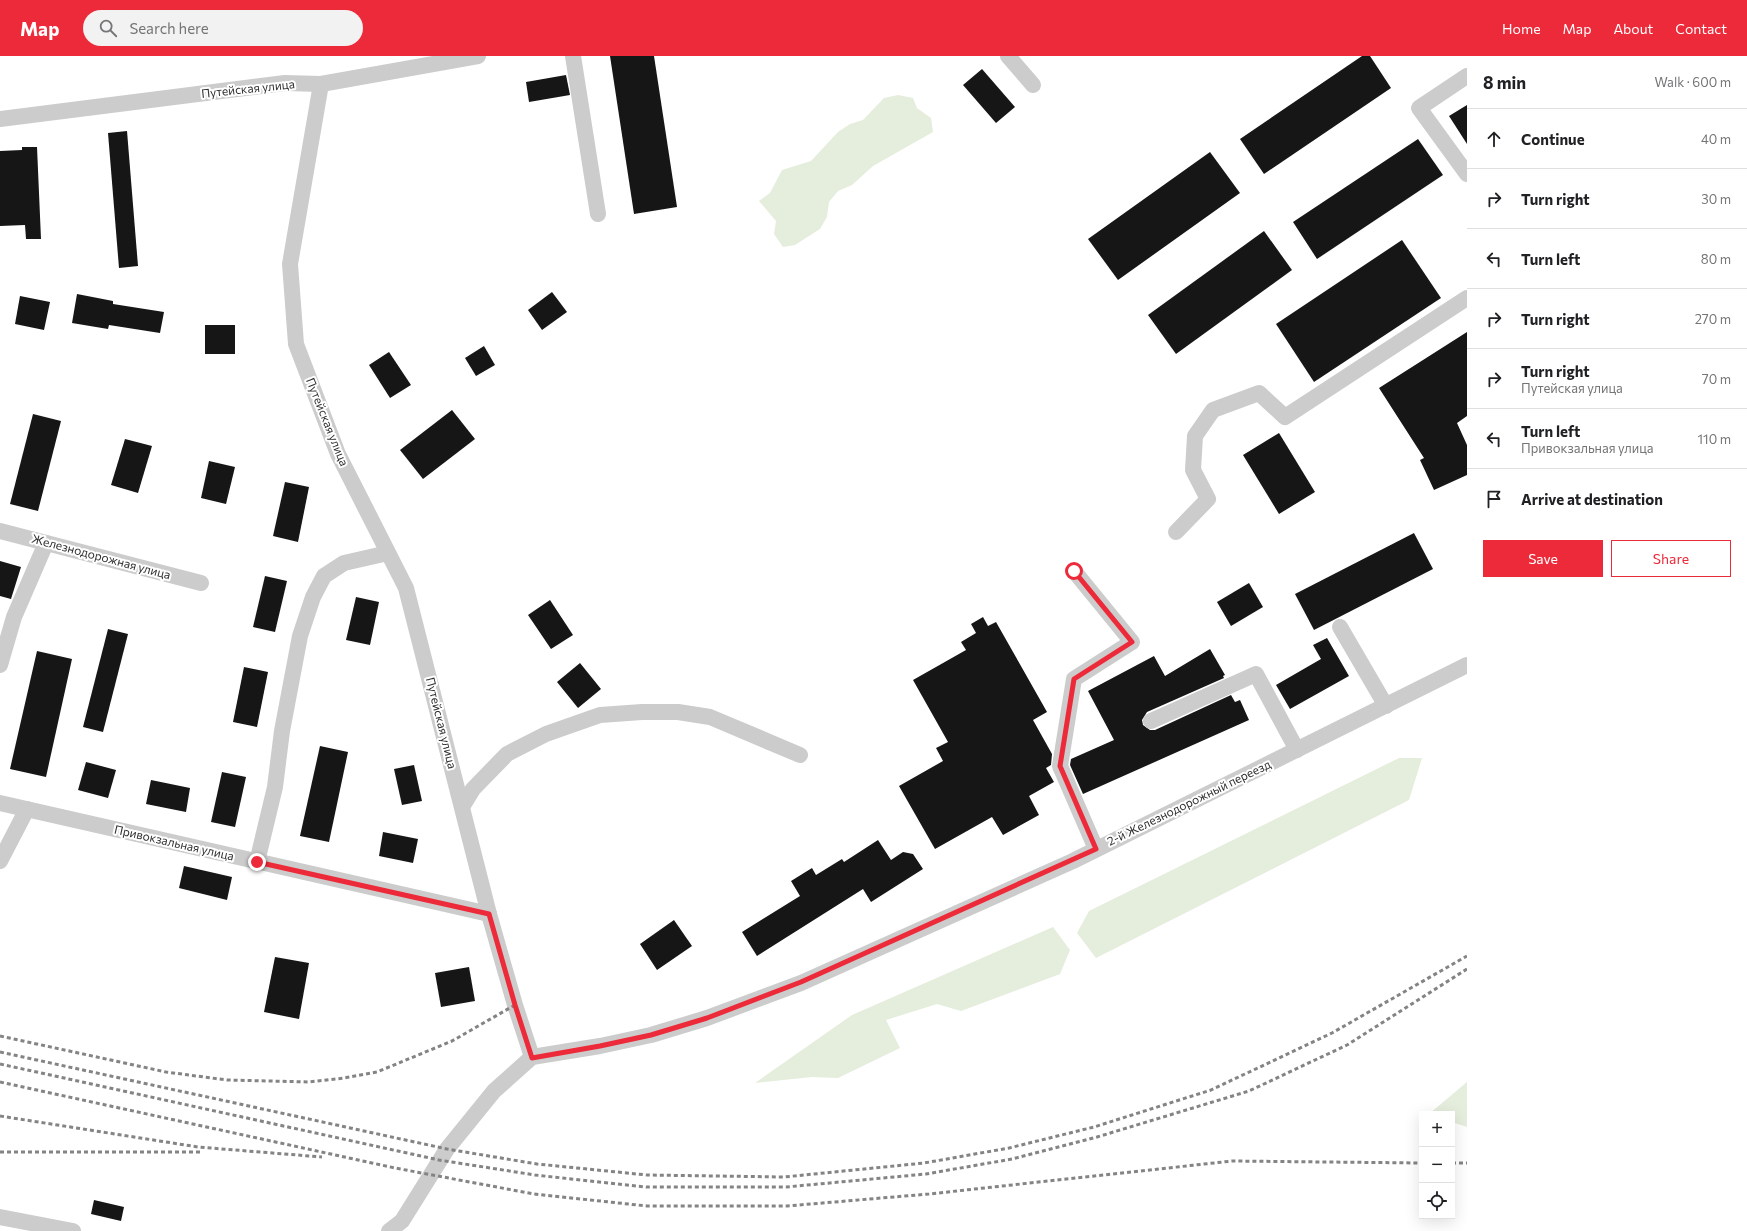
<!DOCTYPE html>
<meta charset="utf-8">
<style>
:root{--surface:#fff;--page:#f2f2f2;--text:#202124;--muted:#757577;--line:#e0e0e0;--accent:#ed2a39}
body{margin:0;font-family:Commissioner,sans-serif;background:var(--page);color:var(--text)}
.controls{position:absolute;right:12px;bottom:12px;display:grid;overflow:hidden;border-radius:0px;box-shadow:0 4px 16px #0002}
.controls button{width:36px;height:36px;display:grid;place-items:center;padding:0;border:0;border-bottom:1px solid var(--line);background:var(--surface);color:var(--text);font:20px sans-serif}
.stop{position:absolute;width:12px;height:12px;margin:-9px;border:3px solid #ed2a39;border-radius:50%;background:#fff}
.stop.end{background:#ed2a39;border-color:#fff;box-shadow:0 1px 4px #0008}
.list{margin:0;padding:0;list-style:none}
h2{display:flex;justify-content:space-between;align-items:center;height:52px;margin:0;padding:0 16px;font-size:17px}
h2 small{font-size:13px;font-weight:400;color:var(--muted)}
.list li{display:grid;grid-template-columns:26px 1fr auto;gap:12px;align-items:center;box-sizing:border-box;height:60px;padding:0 16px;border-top:1px solid var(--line)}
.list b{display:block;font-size:15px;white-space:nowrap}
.list p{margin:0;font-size:13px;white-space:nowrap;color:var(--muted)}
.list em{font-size:13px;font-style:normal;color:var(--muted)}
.actions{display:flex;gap:8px;padding:12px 16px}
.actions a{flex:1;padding:9px 0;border:1px solid var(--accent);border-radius:0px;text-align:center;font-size:14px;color:var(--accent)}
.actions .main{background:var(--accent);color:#fff}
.icon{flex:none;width:22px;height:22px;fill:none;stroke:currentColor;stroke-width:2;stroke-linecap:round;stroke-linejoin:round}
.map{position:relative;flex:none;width:1467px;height:1175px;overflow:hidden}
header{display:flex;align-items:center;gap:24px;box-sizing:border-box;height:56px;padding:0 20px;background:var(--accent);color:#fff}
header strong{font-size:19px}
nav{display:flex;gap:22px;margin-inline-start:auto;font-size:14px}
.search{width:280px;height:36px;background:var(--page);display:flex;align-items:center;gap:10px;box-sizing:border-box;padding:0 14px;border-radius:22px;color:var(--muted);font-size:15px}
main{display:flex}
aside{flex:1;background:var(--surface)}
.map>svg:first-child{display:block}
</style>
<header>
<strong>Map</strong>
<div class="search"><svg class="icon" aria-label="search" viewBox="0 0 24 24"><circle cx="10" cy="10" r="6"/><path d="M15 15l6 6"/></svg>Search here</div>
<nav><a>Home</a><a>Map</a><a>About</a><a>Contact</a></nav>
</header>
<main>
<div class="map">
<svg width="1467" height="1175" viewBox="0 0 1467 1175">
<rect width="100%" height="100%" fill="#fff"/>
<g fill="#e5eddc">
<path d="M898,39L913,42L917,52L931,62L933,76L873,110L852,129L838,135L829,146L827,161L820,173L795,189L783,191L774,178L776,165L759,145L770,137L782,114L811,105L838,76L850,68L863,64L884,42Z"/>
<path d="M1399,702H1422L1409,744L1096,902L1077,877L1089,855Z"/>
<path d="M1053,871L1070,894L1060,918L961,955L937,948L886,964L900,992L838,1022L812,1021L755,1027L852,959Z"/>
<path d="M1467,1026V1071L1452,1066V1058H1429Z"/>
</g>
<g fill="#161616">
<path d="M610,0H654L677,151L634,158Z"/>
<path d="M1362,0H1370L1391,32L1264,118L1240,83Z"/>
<path d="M982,13L1015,51L996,67L963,29Z"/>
<path d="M566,19L570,39L529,46L526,26Z"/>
<path d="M1467,49V88L1449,60Z"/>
<path d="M127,75L138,210L119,212L108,77Z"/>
<path d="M1418,83L1443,119L1317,203L1293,166Z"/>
<path d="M22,91H37L41,183H26L25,169L0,170V95L22,94Z"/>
<path d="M1210,96L1240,137L1118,224L1088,183Z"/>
<path d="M1264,175L1292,214L1176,298L1148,259Z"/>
<path d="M1402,184L1441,242L1314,326L1276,268Z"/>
<path d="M552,236L567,256L542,274L528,254Z"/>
<path d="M77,238L113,245V248L164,256L160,277L109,269L108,273L72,267Z"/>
<path d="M20,240L50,246L44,274L15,268Z"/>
<rect x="205" y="269" width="30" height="29"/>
<path d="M1467,276V360L1457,367L1467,389V419L1434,434L1420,404L1424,402L1379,332Z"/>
<path d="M484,290L495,309L476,320L465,302Z"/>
<path d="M389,296L411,329L390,342L369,309Z"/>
<path d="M452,354L475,383L423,423L400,394Z"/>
<path d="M33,358L61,365L38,455L10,448Z"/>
<path d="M1279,377L1315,436L1279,458L1243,399Z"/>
<path d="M125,383L152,390L138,437L111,429Z"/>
<path d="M209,405L235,411L226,448L201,442Z"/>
<path d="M285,426L309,431L298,486L273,480Z"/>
<path d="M1414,477L1433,513L1314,574L1295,538Z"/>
<path d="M0,505L21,511L11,543L0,540Z"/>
<path d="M265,520L287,525L275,576L253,571Z"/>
<path d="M1249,527L1263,551L1231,570L1217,546Z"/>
<path d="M356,541L379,546L370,589L346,584Z"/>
<path d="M550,544L573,579L551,593L528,559Z"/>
<path d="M983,561L988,570L996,566L1047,656L1033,664L1052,698L1051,709L1046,712L1054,726L1029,740L1039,759L1003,779L992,761L935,793L899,730L943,705L936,692L948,686L913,624L966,594L961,586L976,577L971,568Z"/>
<path d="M108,573L128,578L103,676L83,671Z"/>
<path d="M1327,582L1349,620L1290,653L1276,629L1321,603L1313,589Z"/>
<path d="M1210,593L1225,619L1223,620L1224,622L1147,656L1142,664L1143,669L1150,674H1155L1231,639L1235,646L1240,644L1249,664L1083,738L1070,709L1071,703L1114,684L1088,635L1154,600L1165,620Z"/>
<path d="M37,595L72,603L46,721L10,713Z"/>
<path d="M580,607L601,633L578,652L557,626Z"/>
<path d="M244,611L268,616L257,671L233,666Z"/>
<path d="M320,690L348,696L329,786L300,780Z"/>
<path d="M86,706L116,714L108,742L78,734Z"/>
<path d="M414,709L422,745L402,749L394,713Z"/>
<path d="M222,716L246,721L235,771L211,766Z"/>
<path d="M151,724L190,732L186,756L146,748Z"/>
<path d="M383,776L418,783L413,807L379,800Z"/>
<path d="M878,784L891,804L903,796L913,798L923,813L871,846L863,833L757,900L742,876L800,840L791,825L812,812L816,819L842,803L844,806Z"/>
<path d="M184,810L232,821L227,844L179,832Z"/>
<path d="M674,864L692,890L657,914L640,888Z"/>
<path d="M275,901L309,907L299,963L264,956Z"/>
<path d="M469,911L475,945L441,951L435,917Z"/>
<path d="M94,1144L124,1151L121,1165L91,1158Z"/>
</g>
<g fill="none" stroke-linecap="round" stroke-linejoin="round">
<g stroke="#ccc" stroke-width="16">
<path d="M573,0L598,158"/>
<path d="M1008,0L1033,29"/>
<path d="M1467,20L1419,52L1467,118"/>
<path d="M321,28L478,0"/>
<path d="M0,63L285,27L321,28L290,208L296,288L338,398L406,532L489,858L515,949L532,1001"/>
<path d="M0,475L201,527"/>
<path d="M1176,476L1208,443L1193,414L1195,380L1213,354L1259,337L1285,361L1467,242"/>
<path d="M1074,515L1132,586L1074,623L1060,710L1096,793"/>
<path d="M1340,571L1386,650"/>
<path d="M0,609L14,561L46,487"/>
<path d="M1151,665L1256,618L1297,694"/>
<path d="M0,747L489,858"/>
<path d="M462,751L473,733L507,698L546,678L600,659L642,656H678L710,661L800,699"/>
<path d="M0,805L27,753"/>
<path d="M257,806L275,731L282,675L300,580L313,541L324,520L344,507L388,497"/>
<path d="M0,1161L73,1175"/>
<path d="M389,1175L402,1165L447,1093L494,1035L532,1001L600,990L651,979L707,962L801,927L1073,805L1467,609"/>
</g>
<g stroke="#848484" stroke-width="3" stroke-dasharray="4 3" stroke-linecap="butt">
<path d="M0,980L166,1016L227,1024L309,1026L344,1022L377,1016L452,985L515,949"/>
<path d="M0,996L447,1093L537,1108L647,1119L784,1121L924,1107L1009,1092L1094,1071L1211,1034L1332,977L1467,900"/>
<path d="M0,1008L439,1104L535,1119L646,1131H786L926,1118L1012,1103L1097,1081L1249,1035L1347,989L1467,913"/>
<path d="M0,1026L395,1112L534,1138L647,1150H787L929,1138L1232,1105L1422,1107"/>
<path d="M0,1060L198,1091L322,1101"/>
<path d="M0,1096H202"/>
<path d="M1452,1107H1467"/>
</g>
</g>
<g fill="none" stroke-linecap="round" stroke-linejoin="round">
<path stroke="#ed2a39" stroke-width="5" d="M257,806L489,858L515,949L532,1002L600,990L651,979L707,962L801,926L1096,793L1060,710L1074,623L1132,586L1074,515"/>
</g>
<g text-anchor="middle" stroke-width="4" stroke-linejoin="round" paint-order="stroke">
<g font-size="12" fill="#2f2f2f" stroke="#fff">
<text transform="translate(248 33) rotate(-6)" y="4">Путейская улица</text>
<text transform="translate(327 366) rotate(68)" y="4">Путейская улица</text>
<text transform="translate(101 501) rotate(15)" y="4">Железнодорожная улица</text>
<text transform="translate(441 667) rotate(76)" y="4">Путейская улица</text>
<text transform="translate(1189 747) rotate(-26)" y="4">2-й Железнодорожный переезд</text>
<text transform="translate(174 787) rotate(13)" y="4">Привокзальная улица</text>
</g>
</g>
</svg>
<div class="controls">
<button>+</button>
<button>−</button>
<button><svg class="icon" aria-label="locate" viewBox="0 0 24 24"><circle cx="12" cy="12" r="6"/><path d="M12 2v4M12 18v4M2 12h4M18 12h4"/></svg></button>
</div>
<div class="stop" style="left:1074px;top:515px"></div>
<div class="stop end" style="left:257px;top:806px"></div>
</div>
<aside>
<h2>8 min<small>Walk · 600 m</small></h2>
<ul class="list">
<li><svg class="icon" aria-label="ahead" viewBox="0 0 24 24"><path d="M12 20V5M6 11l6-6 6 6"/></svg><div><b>Continue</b></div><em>40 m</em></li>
<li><svg class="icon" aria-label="right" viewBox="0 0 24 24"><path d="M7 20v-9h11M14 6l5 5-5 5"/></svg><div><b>Turn right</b></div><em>30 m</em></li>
<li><svg class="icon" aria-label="left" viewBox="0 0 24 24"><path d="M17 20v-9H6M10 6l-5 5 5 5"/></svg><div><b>Turn left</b></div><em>80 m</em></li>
<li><svg class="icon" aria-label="right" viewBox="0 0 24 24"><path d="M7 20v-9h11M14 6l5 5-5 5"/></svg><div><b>Turn right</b></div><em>270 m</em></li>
<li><svg class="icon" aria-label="right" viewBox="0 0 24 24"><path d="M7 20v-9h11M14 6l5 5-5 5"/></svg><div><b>Turn right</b><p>Путейская улица</p></div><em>70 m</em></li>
<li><svg class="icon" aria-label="left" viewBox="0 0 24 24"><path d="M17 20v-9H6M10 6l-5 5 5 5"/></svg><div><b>Turn left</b><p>Привокзальная улица</p></div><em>110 m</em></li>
<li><svg class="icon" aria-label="arrive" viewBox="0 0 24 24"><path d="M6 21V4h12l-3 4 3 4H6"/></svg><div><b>Arrive at destination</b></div></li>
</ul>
<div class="actions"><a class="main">Save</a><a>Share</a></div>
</aside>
</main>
